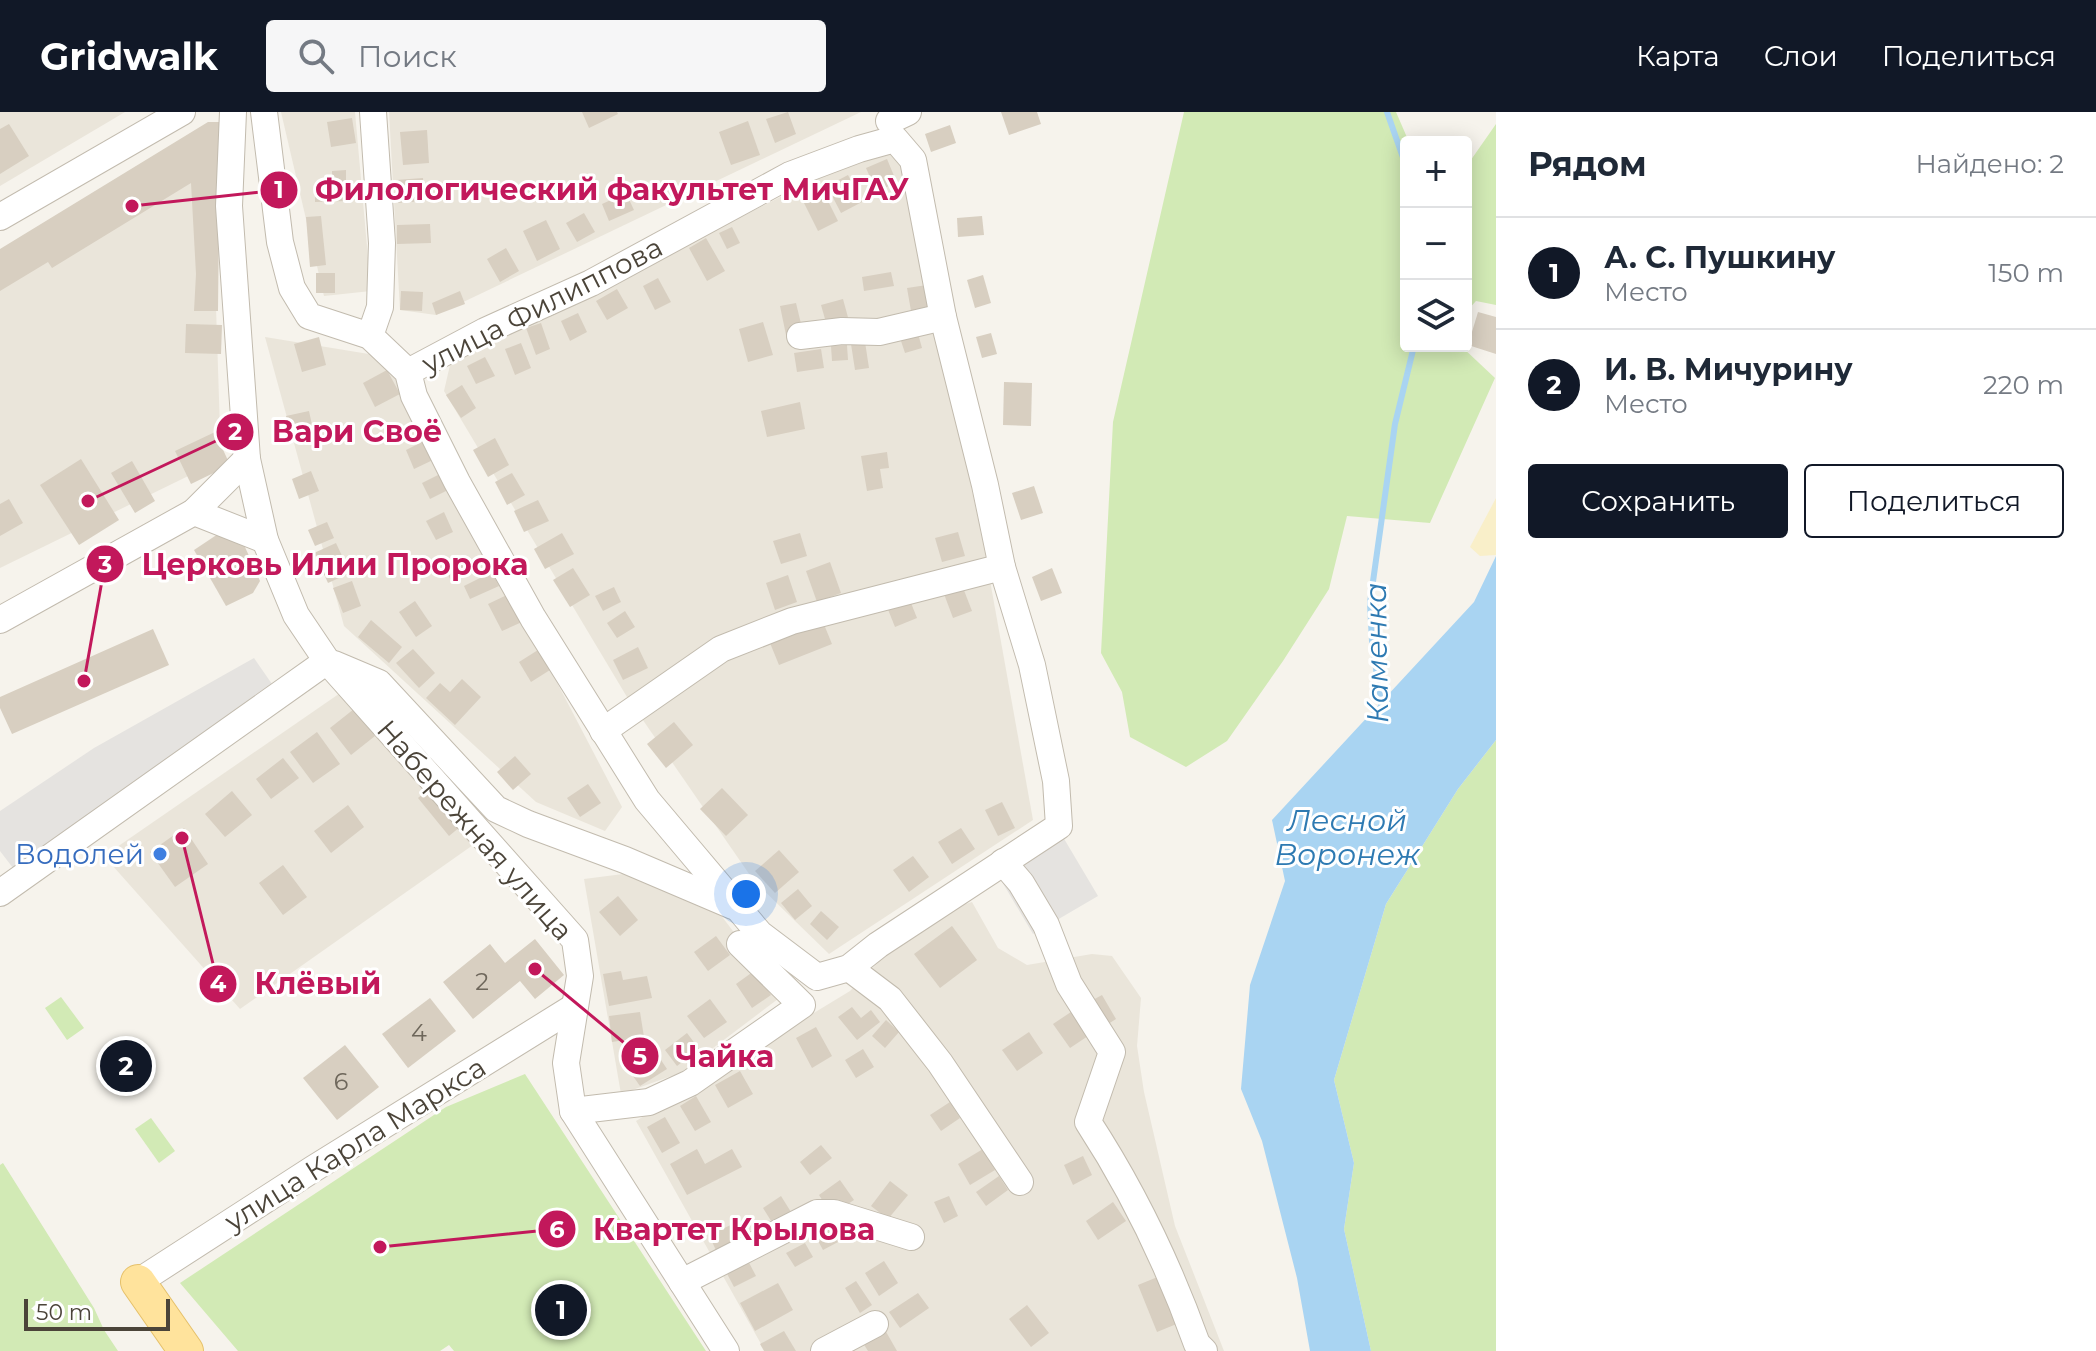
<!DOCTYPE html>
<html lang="ru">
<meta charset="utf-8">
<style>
:root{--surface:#fff;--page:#f6f6f7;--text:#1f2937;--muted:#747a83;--line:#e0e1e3;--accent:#111827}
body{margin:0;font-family:Montserrat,sans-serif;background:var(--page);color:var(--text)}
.controls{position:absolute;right:24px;top:24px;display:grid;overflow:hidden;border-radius:8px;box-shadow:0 4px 20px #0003}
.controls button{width:72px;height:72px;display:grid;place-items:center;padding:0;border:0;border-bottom:2px solid var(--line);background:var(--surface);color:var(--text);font:40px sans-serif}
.scale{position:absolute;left:24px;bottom:20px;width:146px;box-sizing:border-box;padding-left:8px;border:4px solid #4b4439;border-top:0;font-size:22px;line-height:28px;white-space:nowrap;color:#4b4439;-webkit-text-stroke:6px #fff;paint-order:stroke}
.you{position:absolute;left:746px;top:782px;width:28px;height:28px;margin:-20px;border:6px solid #fff;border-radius:50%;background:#1a73e8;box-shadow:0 0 0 12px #1a73e833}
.badge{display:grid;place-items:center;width:52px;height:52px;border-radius:50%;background:var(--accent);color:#fff;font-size:26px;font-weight:700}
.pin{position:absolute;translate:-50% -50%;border:4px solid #fff;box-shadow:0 2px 8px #0006}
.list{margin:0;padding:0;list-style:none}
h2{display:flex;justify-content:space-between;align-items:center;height:104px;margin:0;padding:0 32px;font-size:34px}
h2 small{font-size:26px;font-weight:400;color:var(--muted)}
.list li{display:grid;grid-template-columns:52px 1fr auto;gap:24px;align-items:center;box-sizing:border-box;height:112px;padding:0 32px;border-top:2px solid var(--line)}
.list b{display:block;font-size:30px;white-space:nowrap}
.list p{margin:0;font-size:26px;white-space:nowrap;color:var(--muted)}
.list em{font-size:26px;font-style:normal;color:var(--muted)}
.actions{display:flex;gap:16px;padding:24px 32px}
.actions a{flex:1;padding:18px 0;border:2px solid var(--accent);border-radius:8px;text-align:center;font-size:28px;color:var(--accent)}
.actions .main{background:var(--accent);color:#fff}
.icon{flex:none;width:44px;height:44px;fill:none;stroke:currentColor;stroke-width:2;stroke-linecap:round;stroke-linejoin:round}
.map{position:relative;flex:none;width:1496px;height:1239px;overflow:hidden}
header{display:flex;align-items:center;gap:48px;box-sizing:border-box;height:112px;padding:0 40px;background:var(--accent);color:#fff}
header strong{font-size:38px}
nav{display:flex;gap:44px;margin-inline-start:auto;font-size:28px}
.search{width:560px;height:72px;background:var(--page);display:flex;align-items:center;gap:20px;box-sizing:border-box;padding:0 28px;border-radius:8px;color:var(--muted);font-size:30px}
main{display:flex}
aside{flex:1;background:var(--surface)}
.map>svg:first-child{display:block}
</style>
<header>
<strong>Gridwalk</strong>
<div class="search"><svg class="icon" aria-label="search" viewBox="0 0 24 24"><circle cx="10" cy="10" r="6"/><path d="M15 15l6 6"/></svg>Поиск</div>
<nav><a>Карта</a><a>Слои</a><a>Поделиться</a></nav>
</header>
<main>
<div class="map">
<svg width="1496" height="1239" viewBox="0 0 1496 1239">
<rect width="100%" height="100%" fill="#f6f3ec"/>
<g fill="#eae5da">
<path d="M0,0H125L0,74Z"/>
<path d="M281,0H355L371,179L324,184Z"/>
<path d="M389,0H861L436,203L400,198Z"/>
<path d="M210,11L221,348L0,456V140Z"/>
<path d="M901,41L984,435L1033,708L829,842L754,769L627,585L444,279L450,253L859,45Z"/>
<path d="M265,225L387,245L622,695L605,719L536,690L344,514Z"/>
<path d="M346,577L473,733L240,897L104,744Z"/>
<path d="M623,762L711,790L782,884L680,961L621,982L584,767Z"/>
<path d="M972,790L998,836L1027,853L1092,842L1112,844L1141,886L1137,934L1144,980L1175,1114L1224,1239H765L636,1009L850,879L922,806Z"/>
</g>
<g fill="#d2eab5">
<path d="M1184,0H1396L1409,30H1406V234H1461L1495,266L1430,411L1347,404L1329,477L1283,549L1227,629L1186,655L1130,625L1122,580L1101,541L1113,310Z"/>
<path d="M1496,12V193L1476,189L1466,200V55Z"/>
<path d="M1496,628V1239H1371L1344,1117L1354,1051L1334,968L1386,792L1458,677Z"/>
<path d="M61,885L84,916L67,928L45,896Z"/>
<path d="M525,962L706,1239H454L449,1233L440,1239H238L180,1171L446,995Z"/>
<path d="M151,1006L175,1039L159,1051L135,1017Z"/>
<path d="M3,1051L94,1196L104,1218L118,1239H0V1053Z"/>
</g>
<path fill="#f9efc9" d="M1496,386V443L1480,444L1470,435Z"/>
<g fill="#e5e3e0">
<path d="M254,546L274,575L158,658L13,756L0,739V699L94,636Z"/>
<path d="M1063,725L1098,784L1033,822L998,763Z"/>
</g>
<path fill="#a9d4f2" d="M1496,444V628L1458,677L1386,792L1334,968L1354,1051L1344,1117L1371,1239H1310L1297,1166L1262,1029L1241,977L1250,873L1285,769L1272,708L1474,490Z"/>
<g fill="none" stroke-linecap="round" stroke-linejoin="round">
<g stroke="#a9d4f2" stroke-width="6">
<path d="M1387,0L1406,54"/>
<path d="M1382,598L1372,529L1370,491L1395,312L1414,234"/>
</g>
</g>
<g fill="#d8cfc1">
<path d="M582,0H617L618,2L589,16Z"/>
<path d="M788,0L796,22L775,31L766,7Z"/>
<path d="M1001,0H1037L1041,12L1009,23Z"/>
<path d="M352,6L356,31L331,35L327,10Z"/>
<path d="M748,9L760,43L731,53L719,20Z"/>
<path d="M208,10H220L218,199H194L196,162L191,71L52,156L48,150L0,179V137Z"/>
<path d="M9,12L29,44L0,62V17Z"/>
<path d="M950,13L956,31L931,40L925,22Z"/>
<path d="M427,18L429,51L403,53L400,20Z"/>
<path d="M887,47L897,71L876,79L866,56Z"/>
<path d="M346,58V89L315,90V72H332V59Z"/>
<path d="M848,63L862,90L841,101L827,74Z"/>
<path d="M423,66L424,89L398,91L396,68Z"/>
<path d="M626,81L634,98L609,109L602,92Z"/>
<path d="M824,81L838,109L818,119L804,91Z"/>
<path d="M584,101L595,120L577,130L566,111Z"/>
<path d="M321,104L326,153L310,155L306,105Z"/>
<path d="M982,104L984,123L958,125L957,106Z"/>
<path d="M546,108L560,137L537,149L523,119Z"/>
<path d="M430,112L431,131L397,132V113Z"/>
<path d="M732,115L740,131L727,137L719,121Z"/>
<path d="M706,126L725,159L707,169L689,136Z"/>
<path d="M506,136L519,159L500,170L487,147Z"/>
<path d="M891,160L894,174L864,179L862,165Z"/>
<rect x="316" y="161" width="19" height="20"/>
<path d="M983,163L991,191L975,196L967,168Z"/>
<path d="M658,166L671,190L655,198L643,174Z"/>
<path d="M927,173L931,196L911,199L907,176Z"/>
<path d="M617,177L628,196L607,208L596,189Z"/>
<path d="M401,179L423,180L422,199L400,198Z"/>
<path d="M460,179L465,192L436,203L432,191Z"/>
<path d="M843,187L849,209L827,214L821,193Z"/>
<path d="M796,191L803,220L786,223L780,194Z"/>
<path d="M1478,200L1496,205V242L1468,233Z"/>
<path d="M578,201L587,220L570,229L561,209Z"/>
<path d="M763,210L773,243L748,250L739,217Z"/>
<path d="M541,211L550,237L536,243L526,216Z"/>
<path d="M186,212L222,213L221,242L185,241Z"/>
<path d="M917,218L922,236L905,241L899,223Z"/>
<path d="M991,221L997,242L982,246L976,225Z"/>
<path d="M319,225L326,253L302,260L294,232Z"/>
<path d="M865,230L869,256L855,258L851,232Z"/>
<path d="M521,231L531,256L515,263L505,237Z"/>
<path d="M847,233L848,248L832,249L831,234Z"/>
<path d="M821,237L824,256L797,260L794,241Z"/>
<path d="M485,245L495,264L476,272L467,254Z"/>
<path d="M387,258L400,282L375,295L363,271Z"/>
<path d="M1004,270L1032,271L1031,314L1003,313Z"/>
<path d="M462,273L476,296L461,306L446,283Z"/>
<path d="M800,290L805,317L767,325L761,299Z"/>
<path d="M309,299L314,322L292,327L286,304Z"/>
<path d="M215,320L230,353L191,372L175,339Z"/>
<path d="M495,326L509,353L488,365L473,338Z"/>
<path d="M426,328L435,347L414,357L406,338Z"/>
<path d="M887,340L889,356L880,357L883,376L867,379L861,344Z"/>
<path d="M81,347L119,408L79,433L40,373Z"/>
<path d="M132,349L155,389L135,401L111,361Z"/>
<path d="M311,359L319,379L299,387L292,367Z"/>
<path d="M442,361L450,377L430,387L422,371Z"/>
<path d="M512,361L525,383L507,393L495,370Z"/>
<path d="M1034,374L1043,401L1021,408L1012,381Z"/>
<path d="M9,387L23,411L0,424V392Z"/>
<path d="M538,388L549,409L524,420L514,399Z"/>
<path d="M444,400L453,420L436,428L426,409Z"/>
<path d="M327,410L334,426L315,434L308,418Z"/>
<path d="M238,419L260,469L253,481L226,494L194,438L221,420Z"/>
<path d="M958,420L965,444L942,450L935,426Z"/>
<path d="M562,421L574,442L545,457L534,437Z"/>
<path d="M800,421L807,444L781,452L773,429Z"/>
<path d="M336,431L350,461L328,471L314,441Z"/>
<path d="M466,444L473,459L451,469L444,454Z"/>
<path d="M830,450L841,481L817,490L806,459Z"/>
<path d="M573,456L590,483L570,495L553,468Z"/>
<path d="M1052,456L1062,481L1041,489L1032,465Z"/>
<path d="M492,460L499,474L470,487L464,474Z"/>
<path d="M788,463L797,490L775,498L766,471Z"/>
<path d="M960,468L972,499L953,506L941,474Z"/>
<path d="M352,469L361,494L343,501L333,476Z"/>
<path d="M614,475L621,490L603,499L595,484Z"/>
<path d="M907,481L917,506L895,515L885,490Z"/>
<path d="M509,482L522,510L502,519L488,492Z"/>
<path d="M415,489L432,514L416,525L399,500Z"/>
<path d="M625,499L635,515L617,526L607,511Z"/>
<path d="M371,508L402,535L389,551L358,525Z"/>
<path d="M823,510L832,532L779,553L770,531Z"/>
<path d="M153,517L169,553L12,622L0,596V585Z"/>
<path d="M638,535L648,556L623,568L613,548Z"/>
<path d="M413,537L435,561L419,576L396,551Z"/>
<path d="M538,538L550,558L531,570L519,550Z"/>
<path d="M462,567L481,585L455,613L426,586L440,571L450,580Z"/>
<path d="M354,597L375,624L351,643L330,616Z"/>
<path d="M674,610L693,633L666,656L647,632Z"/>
<path d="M317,620L340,652L313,671L290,640Z"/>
<path d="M515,644L531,662L513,678L497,660Z"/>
<path d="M283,646L299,666L271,687L256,667Z"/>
<path d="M435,672L466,710L449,724L418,686Z"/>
<path d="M588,672L601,691L580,705L567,686Z"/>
<path d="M722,676L748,703L726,724L700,697Z"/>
<path d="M232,679L252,703L225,725L205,702Z"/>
<path d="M1002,690L1015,716L998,724L985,698Z"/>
<path d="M348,693L364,715L331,741L314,719Z"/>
<path d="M184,716L208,752L175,775L150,740Z"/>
<path d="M961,716L975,737L952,752L938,730Z"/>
<path d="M779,738L799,760L775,781L755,759Z"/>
<path d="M913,744L929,765L909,780L893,758Z"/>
<path d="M283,753L307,785L283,803L259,771Z"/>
<path d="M798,777L812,794L795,808L781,791Z"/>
<path d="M618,784L638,808L620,824L599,800Z"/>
<path d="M821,799L839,815L827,828L810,812Z"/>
<path d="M952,814L977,848L940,876L914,842Z"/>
<path d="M716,824L730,843L708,859L694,840Z"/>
<path d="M535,827L564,863L535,887L520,869L473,907L443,870L490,832L505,851Z"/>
<path d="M621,859L623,868L647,864L652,886L609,894L603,862Z"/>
<path d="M754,859L771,883L752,896L736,872Z"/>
<path d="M1102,883L1116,907L1105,914L1091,889Z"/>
<path d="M430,886L456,919L408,956L382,922Z"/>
<path d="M710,887L727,910L704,926L687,904Z"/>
<path d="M852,895L861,906L871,898L880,910L857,928L838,905Z"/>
<path d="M640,900L644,925L612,930L609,904Z"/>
<path d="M1071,900L1088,924L1070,936L1053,912Z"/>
<path d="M886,908L899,920L885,936L872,924Z"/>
<path d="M816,915L832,944L812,956L796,926Z"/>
<path d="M1029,920L1043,941L1017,959L1002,938Z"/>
<path d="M687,921L699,937L677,954L665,938Z"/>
<path d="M345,933L379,975L337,1008L303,966Z"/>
<path d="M863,937L874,955L856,966L845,948Z"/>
<path d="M655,939L667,957L640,974L628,957Z"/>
<path d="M740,959L753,982L728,996L715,973Z"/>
<path d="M696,984L711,1010L695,1019L680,994Z"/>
<path d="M950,990L960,1006L941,1019L930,1003Z"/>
<path d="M665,1005L680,1031L662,1041L647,1015Z"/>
<path d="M821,1033L832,1046L810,1063L800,1050Z"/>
<path d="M697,1037L705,1052L732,1037L742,1055L687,1083L670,1052Z"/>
<path d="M983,1037L995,1058L970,1073L958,1052Z"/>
<path d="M1083,1044L1092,1063L1073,1073L1064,1053Z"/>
<path d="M999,1064L1008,1078L986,1094L976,1080Z"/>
<path d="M840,1068L854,1088L843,1095L828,1097L819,1083Z"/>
<path d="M890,1069L908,1083L888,1107L871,1094Z"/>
<path d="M781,1084L791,1100L773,1112L763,1096Z"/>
<path d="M949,1084L958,1104L944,1111L934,1090Z"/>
<path d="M1113,1090L1126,1109L1098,1128L1086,1109Z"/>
<path d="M828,1105L840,1129L823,1138L810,1114Z"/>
<path d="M733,1112L743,1133L719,1145L709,1123Z"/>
<path d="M805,1131L813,1145L795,1155L786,1141Z"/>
<path d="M746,1145L756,1164L734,1175L724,1156Z"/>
<path d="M884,1149L898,1171L879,1184L865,1161Z"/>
<path d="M1160,1164L1179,1211L1157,1220L1138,1173Z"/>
<path d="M856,1169L872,1193L860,1201L845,1176Z"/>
<path d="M778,1171L793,1198L755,1219L740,1191Z"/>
<path d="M918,1181L929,1196L900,1216L889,1200Z"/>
<path d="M1027,1193L1049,1221L1031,1235L1009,1207Z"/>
<path d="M885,1218L897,1239H868L863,1231Z"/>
<path d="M784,1219L796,1239H764L760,1232Z"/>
</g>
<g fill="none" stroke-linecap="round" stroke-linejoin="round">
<defs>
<g id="minor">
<path d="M233,0L229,94L247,347L265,428L296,503L327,549L575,828L580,864L566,951L573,999L726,1239"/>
<path d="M264,0L280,130L292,176L309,204L370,224L408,260L414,284L457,370L533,506L647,688L760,822L817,865L849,856L878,833L1059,714L1056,669L1032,553L1002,455L985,373L943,205L913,48L895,27L859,37L790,63L591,171L485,219L408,260"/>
<path d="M889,9L908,0"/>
<path d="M0,105L182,0"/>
<path d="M370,224L380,195L382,131L373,0"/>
<path d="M800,224L842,219L879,220L943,205"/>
<path d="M194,400L265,428"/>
<path d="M0,508L194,400L247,347"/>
<path d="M334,552L379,571L496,697L528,712L625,748L733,794"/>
<path d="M603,619L721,537L792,509L1002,455"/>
<path d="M1003,750L1021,771L1046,813L1069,872L1112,940L1088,1010C1133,1079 1169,1154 1197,1232L1204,1239"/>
<path d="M0,781L327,549"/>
<path d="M849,856L890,887L940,951L1020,1070"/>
<path d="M573,999L649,990L690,971L802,893L740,832"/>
<path d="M138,1170L313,1057L574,895"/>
<path d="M682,1170L817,1101H834L911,1125"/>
<path d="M824,1239L875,1212"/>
</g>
<path id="major" d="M138,1170L186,1239"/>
</defs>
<use href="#minor" stroke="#c2bbae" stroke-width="28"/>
<use href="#major" stroke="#e6c16a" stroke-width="36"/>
<use href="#minor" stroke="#fff" stroke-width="26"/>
<use href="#major" stroke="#ffe39c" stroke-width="34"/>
</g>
<circle fill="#3f7fe0" stroke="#fff" stroke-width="3" cx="160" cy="742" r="8"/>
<g text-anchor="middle" stroke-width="6" stroke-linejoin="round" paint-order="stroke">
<g font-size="24" fill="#6e675b">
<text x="482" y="878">2</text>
<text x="419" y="929">4</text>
<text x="341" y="978">6</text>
</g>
<g font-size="28" fill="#4b4439" stroke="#fff">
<text transform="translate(542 193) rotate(-27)" y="10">улица Филиппова</text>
<text transform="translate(475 718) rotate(49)" y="10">Набережная улица</text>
<text transform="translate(355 1032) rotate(-32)" y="10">улица Карла Маркса</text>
</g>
<g font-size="28" fill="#366cbe" stroke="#fff" text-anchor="end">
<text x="144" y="752">Водолей</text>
</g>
<g font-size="30" font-style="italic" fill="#2e7ab2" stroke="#fff">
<text transform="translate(1377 541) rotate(-91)" y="10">Каменка</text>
<text x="1347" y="719">Лесной<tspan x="1347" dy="34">Воронеж</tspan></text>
</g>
</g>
<path fill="none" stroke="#c2185b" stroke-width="3" d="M132 94L279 78M88 389L235 320M84 569L105 452M182 726L218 872M535 857L640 944M380 1135L557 1117"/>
<g fill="#c2185b" stroke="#fff" stroke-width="3">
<circle cx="132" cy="94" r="8"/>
<circle cx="88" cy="389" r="8"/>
<circle cx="84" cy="569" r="8"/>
<circle cx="182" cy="726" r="8"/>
<circle cx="535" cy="857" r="8"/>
<circle cx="380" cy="1135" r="8"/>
<circle cx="279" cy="78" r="20"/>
<circle cx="235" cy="320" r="20"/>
<circle cx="105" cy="452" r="20"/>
<circle cx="218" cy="872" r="20"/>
<circle cx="640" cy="944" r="20"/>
<circle cx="557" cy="1117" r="20"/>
</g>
<g font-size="24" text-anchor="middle" font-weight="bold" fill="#fff">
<text x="279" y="86">1</text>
<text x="235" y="328">2</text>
<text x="105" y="461">3</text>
<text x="218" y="880">4</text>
<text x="640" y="953">5</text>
<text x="557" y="1126">6</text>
</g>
<g font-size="30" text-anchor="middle" font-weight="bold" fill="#c2185b" stroke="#fff" stroke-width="6" stroke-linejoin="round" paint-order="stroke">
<text x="612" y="88">Филологический факультет МичГАУ</text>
<text x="357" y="330">Вари Своё</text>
<text x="335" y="463">Церковь Илии Пророка</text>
<text x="318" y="882">Клёвый</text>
<text x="725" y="955">Чайка</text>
<text x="734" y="1128">Квартет Крылова</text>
</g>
</svg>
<div class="controls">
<button>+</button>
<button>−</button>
<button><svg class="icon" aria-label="layers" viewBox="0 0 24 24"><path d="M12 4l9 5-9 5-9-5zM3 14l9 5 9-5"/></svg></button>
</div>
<div class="scale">50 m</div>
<div class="you"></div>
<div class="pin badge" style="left:561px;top:1198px">1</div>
<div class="pin badge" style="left:126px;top:954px">2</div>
</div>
<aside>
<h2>Рядом<small>Найдено: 2</small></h2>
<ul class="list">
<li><span class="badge">1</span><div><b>А. С. Пушкину</b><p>Место</p></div><em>150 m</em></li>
<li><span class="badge">2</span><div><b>И. В. Мичурину</b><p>Место</p></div><em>220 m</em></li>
</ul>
<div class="actions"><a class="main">Сохранить</a><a>Поделиться</a></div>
</aside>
</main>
